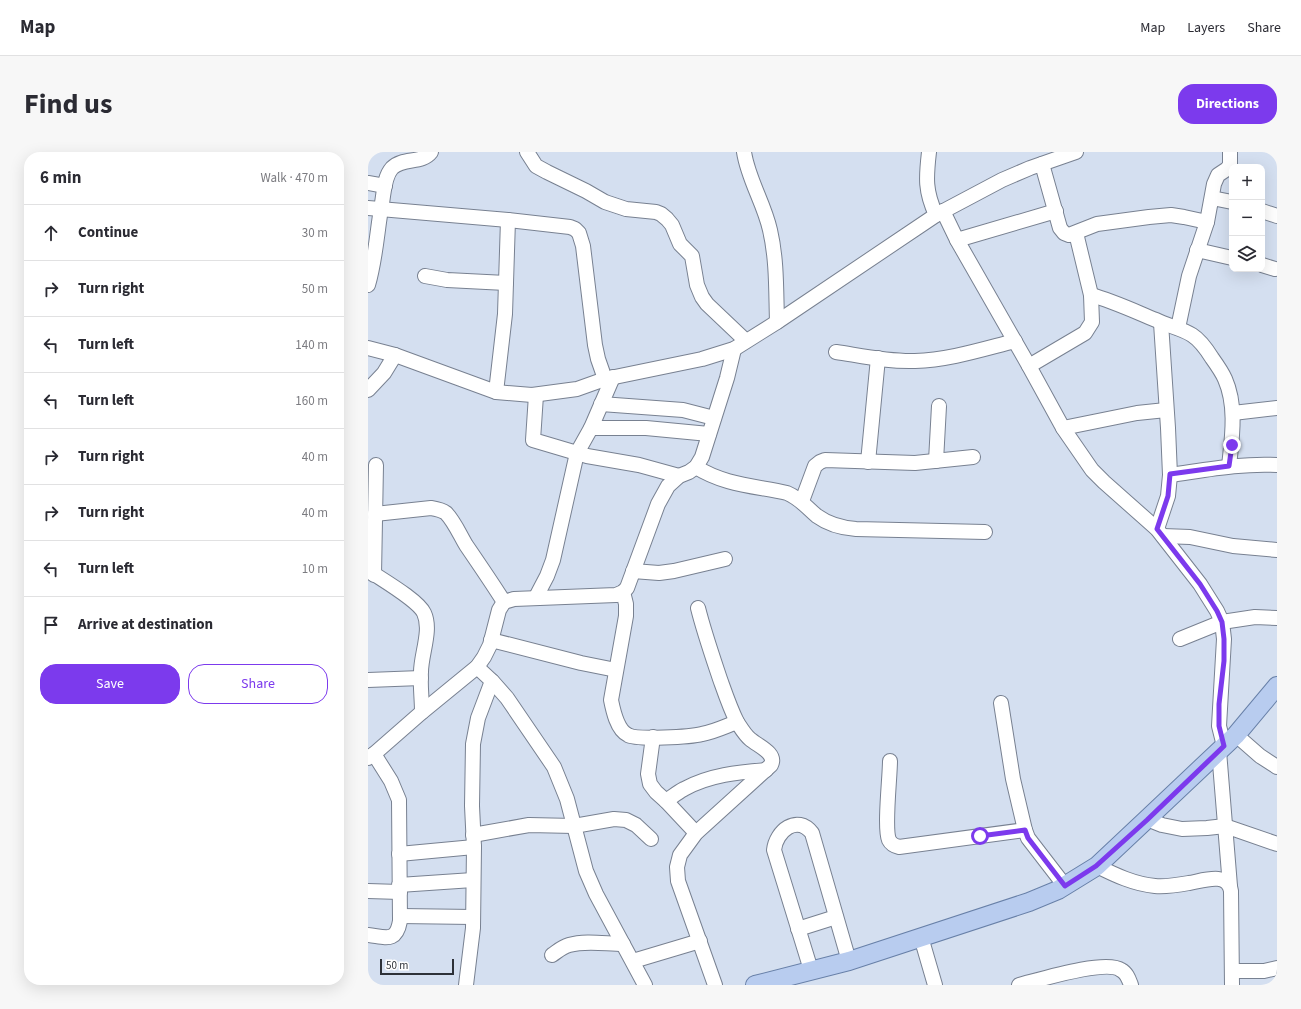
<!DOCTYPE html>
<meta charset="utf-8">
<style>
:root{--surface:#fff;--page:#f7f7f7;--text:#2b2b33;--muted:#7c7c81;--line:#e1e1e2;--accent:#7c3aed}
body{margin:0;font-family:"Source Sans 3",sans-serif;background:var(--page);color:var(--text)}
.controls{position:absolute;right:12px;top:12px;display:grid;overflow:hidden;border-radius:8px;box-shadow:0 4px 16px #0002}
.controls button{width:36px;height:36px;display:grid;place-items:center;padding:0;border:0;border-bottom:1px solid var(--line);background:var(--surface);color:var(--text);font:20px sans-serif}
.scale{position:absolute;left:12px;bottom:10px;width:74px;box-sizing:border-box;padding-left:4px;border:2px solid #2d3138;border-top:0;font-size:11px;line-height:14px;white-space:nowrap;color:#2d3138;-webkit-text-stroke:3px #fff;paint-order:stroke}
.stop{position:absolute;width:12px;height:12px;margin:-9px;border:3px solid #7c3aed;border-radius:50%;background:#fff}
.stop.end{background:#7c3aed;border-color:#fff;box-shadow:0 1px 4px #0008}
.list{margin:0;padding:0;list-style:none}
h2{display:flex;justify-content:space-between;align-items:center;height:52px;margin:0;padding:0 16px;font-size:17px}
h2 small{font-size:13px;font-weight:400;color:var(--muted)}
.list li{display:grid;grid-template-columns:26px 1fr auto;gap:12px;align-items:center;box-sizing:border-box;height:56px;padding:0 16px;border-top:1px solid var(--line)}
.list b{display:block;font-size:15px;white-space:nowrap}
.list em{font-size:13px;font-style:normal;color:var(--muted)}
.actions{display:flex;gap:8px;padding:12px 16px}
.actions a{flex:1;padding:9px 0;border:1px solid var(--accent);border-radius:16px;text-align:center;font-size:14px;color:var(--accent)}
.actions .main{background:var(--accent);color:#fff}
.icon{flex:none;width:22px;height:22px;fill:none;stroke:currentColor;stroke-width:2;stroke-linecap:round;stroke-linejoin:round}
.map{position:relative;flex:none;width:909px;height:833px;overflow:hidden;border-radius:16px}
header{display:flex;align-items:center;gap:24px;box-sizing:border-box;height:56px;padding:0 20px;background:var(--surface);border-bottom:1px solid var(--line)}
header strong{font-size:19px}
nav{display:flex;gap:22px;margin-inline-start:auto;font-size:14px}
.intro{display:flex;align-items:center;justify-content:space-between;box-sizing:border-box;height:96px;padding:0 24px}
h1{margin:0;font-size:28px}
.button{padding:10px 18px;border-radius:16px;background:var(--accent);color:#fff;font-size:14px;font-weight:700}
main{display:flex;gap:24px;padding:0 24px}
aside{flex:1;background:var(--surface);border-radius:16px;box-shadow:0 4px 16px #0002}
.map>svg:first-child{display:block}
</style>
<header>
<strong>Map</strong>
<nav><a>Map</a><a>Layers</a><a>Share</a></nav>
</header>
<div class="intro"><h1>Find us</h1><a class="button">Directions</a></div>
<main>
<aside>
<h2>6 min<small>Walk · 470 m</small></h2>
<ul class="list">
<li><svg class="icon" aria-label="ahead" viewBox="0 0 24 24"><path d="M12 20V5M6 11l6-6 6 6"/></svg><div><b>Continue</b></div><em>30 m</em></li>
<li><svg class="icon" aria-label="right" viewBox="0 0 24 24"><path d="M7 20v-9h11M14 6l5 5-5 5"/></svg><div><b>Turn right</b></div><em>50 m</em></li>
<li><svg class="icon" aria-label="left" viewBox="0 0 24 24"><path d="M17 20v-9H6M10 6l-5 5 5 5"/></svg><div><b>Turn left</b></div><em>140 m</em></li>
<li><svg class="icon" aria-label="left" viewBox="0 0 24 24"><path d="M17 20v-9H6M10 6l-5 5 5 5"/></svg><div><b>Turn left</b></div><em>160 m</em></li>
<li><svg class="icon" aria-label="right" viewBox="0 0 24 24"><path d="M7 20v-9h11M14 6l5 5-5 5"/></svg><div><b>Turn right</b></div><em>40 m</em></li>
<li><svg class="icon" aria-label="right" viewBox="0 0 24 24"><path d="M7 20v-9h11M14 6l5 5-5 5"/></svg><div><b>Turn right</b></div><em>40 m</em></li>
<li><svg class="icon" aria-label="left" viewBox="0 0 24 24"><path d="M17 20v-9H6M10 6l-5 5 5 5"/></svg><div><b>Turn left</b></div><em>10 m</em></li>
<li><svg class="icon" aria-label="arrive" viewBox="0 0 24 24"><path d="M6 21V4h12l-3 4 3 4H6"/></svg><div><b>Arrive at destination</b></div></li>
</ul>
<div class="actions"><a class="main">Save</a><a>Share</a></div>
</aside>
<div class="map">
<svg width="909" height="833" viewBox="0 0 909 833">
<rect width="100%" height="100%" fill="#d4dff0"/>
<g fill="none" stroke-linecap="round" stroke-linejoin="round">
<defs>
<g id="minor">
<path d="M159,0L168,14L179,20L218,39L237,50L258,57L288,60L293,62L299,67L304,73L312,92L324,104L329,133L334,145L339,152L378,189"/>
<path d="M376,0C380,27 396,51 402,78C409,108 408,139 409,170"/>
<path d="M561,0C558,26 557,39 568,63"/>
<path d="M674,12L692,76L696,81L701,83L729,72L781,65L803,63L816,65L839,70"/>
<path d="M0,31L17,34"/>
<path d="M844,46L864,50"/>
<path d="M0,56L140,68L202,75L207,77L211,81L215,94L227,193L230,207L237,227"/>
<path d="M575,59L589,88L661,214L695,276L724,318L736,330L789,377L832,432L849,459L854,470L856,487L851,574L856,594"/>
<path d="M894,59L909,64"/>
<path d="M589,88L688,59"/>
<path d="M829,98L864,106"/>
<path d="M894,113L907,117"/>
<path d="M57,124L79,128L138,131"/>
<path d="M0,133C8,106 9,78 14,51C16,40 16,25 24,16C35,5 54,12 63,0"/>
<path d="M723,143C745,149 766,159 788,168C800,174 813,176 824,183C832,188 839,198 844,206C849,213 854,220 857,227C869,254 864,286 861,314"/>
<path d="M810,176L821,124L839,70L846,32L850,23L859,17L862,13V0"/>
<path d="M0,196L27,203L128,240L164,243L209,237L237,227L334,207L366,197L409,170L568,63L634,28L662,16L708,0"/>
<path d="M468,200C494,204 521,210 547,209C581,208 615,197 647,189"/>
<path d="M661,214L717,181L724,170L723,143L708,81"/>
<path d="M0,238L16,221L27,203"/>
<path d="M128,240L137,162L140,68"/>
<path d="M168,243L165,288L219,304L271,313L311,324"/>
<path d="M233,252L315,258L346,266"/>
<path d="M865,261L909,256"/>
<path d="M223,276H278L341,282"/>
<path d="M695,276L769,261L798,258"/>
<path d="M568,309L571,254"/>
<path d="M500,310L510,206"/>
<path d="M328,315C356,333 388,334 419,341C433,347 438,355 449,364C460,372 474,376 488,377L617,380"/>
<path d="M802,323C838,318 873,311 909,313"/>
<path d="M434,349L447,314L452,310L457,308L547,311L605,305"/>
<path d="M7,362L63,356C69,357 74,358 78,361C86,369 92,383 98,393C111,412 124,431 136,450"/>
<path d="M789,377L800,344L802,323L800,276L793,171"/>
<path d="M795,384L822,385L865,394L909,398"/>
<path d="M0,418C13,427 50,448 56,461C64,478 53,502 53,520C52,533 54,547 54,560"/>
<path d="M265,419L291,421L306,419L357,407"/>
<path d="M6,423L8,313"/>
<path d="M255,440L258,452V464L243,548C245,558 249,578 260,583C268,588 323,585 334,582C346,580 358,574 369,570"/>
<path d="M168,445L179,424L185,408L209,301L223,276L245,225"/>
<path d="M330,456C336,480 344,503 352,527C357,541 362,556 369,570C373,576 377,583 382,587C390,594 409,601 403,613L328,681L312,703L309,715L310,729L347,833"/>
<path d="M812,487L854,470L887,465L909,466"/>
<path d="M123,488L213,511L248,518"/>
<path d="M109,515L124,529L139,546L186,615L199,647L218,719L228,742L277,833"/>
<path d="M0,528L53,526"/>
<path d="M633,551L645,627L657,678L660,686L697,734"/>
<path d="M868,583L892,604L909,615"/>
<path d="M285,585L280,622L282,632L288,640L298,649L328,681"/>
<path d="M851,599L862,734"/>
<path d="M0,606L6,602L54,560L109,515L116,505L122,493L131,458L136,450L146,447L248,443L255,440L259,436L290,352L300,334L311,324L321,320L328,315L334,305L359,226L366,197"/>
<path d="M522,609C522,625 516,676 521,688C523,692 527,694 531,695L657,678"/>
<path d="M298,649C304,645 310,640 316,637C341,623 371,620 398,618"/>
<path d="M779,667L794,673L814,677L839,676L857,674L909,692"/>
<path d="M105,683L161,673L206,674L246,667L258,668L268,673L283,687"/>
<path d="M31,702L106,695"/>
<path d="M729,714C747,723 766,732 787,734C798,735 810,733 821,731C834,729 860,719 863,739L864,833"/>
<path d="M31,733L105,728"/>
<path d="M0,739L32,740"/>
<path d="M32,764L105,765"/>
<path d="M430,777L468,765"/>
<path d="M0,783C18,785 28,791 32,769L31,648L23,629L6,602"/>
<path d="M553,785L567,833"/>
<path d="M184,803C190,799 194,795 201,793C218,788 238,792 255,792"/>
<path d="M265,809L332,789"/>
<path d="M443,818L406,698C408,679 429,662 444,681L481,809"/>
<path d="M865,819H896L909,816"/>
<path d="M98,833L105,776L106,695L104,654L105,592L110,566L124,529"/>
<path d="M651,833C671,828 738,807 753,818C759,821 761,828 763,833"/>
</g>
<path id="major" d="M387,833L481,809L661,750L690,738L729,714L779,667L868,583L909,534"/>
</defs>
<use href="#minor" stroke="#788191" stroke-width="16"/>
<use href="#major" stroke="#6880a8" stroke-width="20"/>
<use href="#minor" stroke="#fff" stroke-width="14"/>
<use href="#major" stroke="#b8ccef" stroke-width="18"/>
</g>
<g fill="none" stroke-linecap="round" stroke-linejoin="round">
<path stroke="#7c3aed" stroke-width="5" d="M612,684L657,678L660,686L697,734L728,714L779,668L856,594L851,574V552L856,509V487L854,470L849,459L832,432L789,377L800,344L802,322L861,314L864,293"/>
</g>
</svg>
<div class="controls">
<button>+</button>
<button>−</button>
<button><svg class="icon" aria-label="layers" viewBox="0 0 24 24"><path d="M12 4l9 5-9 5-9-5zM3 14l9 5 9-5"/></svg></button>
</div>
<div class="scale">50 m</div>
<div class="stop" style="left:612px;top:684px"></div>
<div class="stop end" style="left:864px;top:293px"></div>
</div>
</main>
